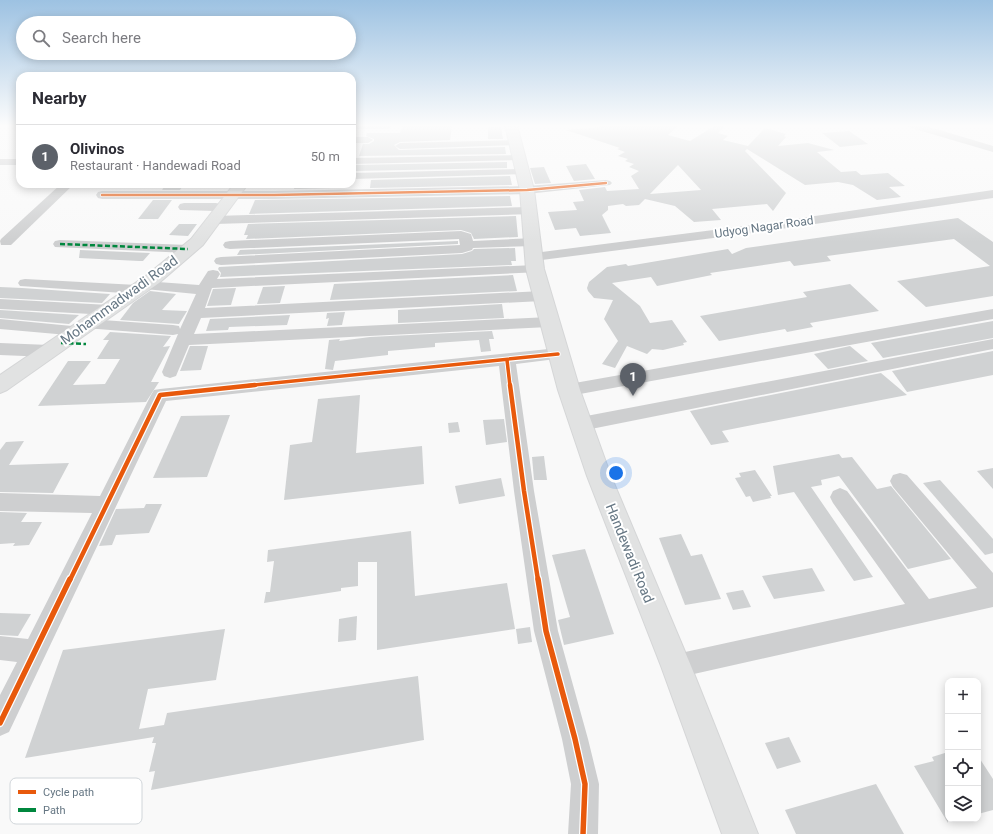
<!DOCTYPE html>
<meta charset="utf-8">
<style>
:root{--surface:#fff;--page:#f2f2f3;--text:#2b2b33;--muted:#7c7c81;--line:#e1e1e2;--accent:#5c6169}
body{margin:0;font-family:Roboto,sans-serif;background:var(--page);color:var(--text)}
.controls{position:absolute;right:12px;bottom:12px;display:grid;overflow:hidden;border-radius:8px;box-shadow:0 2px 10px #0003}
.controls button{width:36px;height:36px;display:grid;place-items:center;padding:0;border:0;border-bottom:1px solid var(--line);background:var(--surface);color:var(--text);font:20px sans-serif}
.you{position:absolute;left:616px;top:473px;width:14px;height:14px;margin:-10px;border:3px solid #fff;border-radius:50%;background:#1a73e8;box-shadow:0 0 0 6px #1a73e833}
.badge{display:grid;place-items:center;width:26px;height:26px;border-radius:50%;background:var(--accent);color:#fff;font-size:13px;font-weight:700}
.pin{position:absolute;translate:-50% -33px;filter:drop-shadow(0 1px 2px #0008)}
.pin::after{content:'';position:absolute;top:21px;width:14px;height:12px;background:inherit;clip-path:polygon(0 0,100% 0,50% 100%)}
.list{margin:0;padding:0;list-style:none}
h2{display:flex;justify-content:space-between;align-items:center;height:52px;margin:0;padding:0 16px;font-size:17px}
h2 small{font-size:13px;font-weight:400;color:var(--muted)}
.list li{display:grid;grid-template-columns:26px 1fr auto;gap:12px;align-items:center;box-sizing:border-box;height:64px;padding:0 16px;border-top:1px solid var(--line)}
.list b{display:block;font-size:15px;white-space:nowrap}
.list p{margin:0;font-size:13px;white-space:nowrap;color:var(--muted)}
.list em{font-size:13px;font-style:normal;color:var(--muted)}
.icon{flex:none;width:22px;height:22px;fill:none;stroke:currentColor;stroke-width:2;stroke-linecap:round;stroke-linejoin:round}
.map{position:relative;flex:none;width:993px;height:834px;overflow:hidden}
.search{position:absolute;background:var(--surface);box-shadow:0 2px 10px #0003;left:16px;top:16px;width:340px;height:44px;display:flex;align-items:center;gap:10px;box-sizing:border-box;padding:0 14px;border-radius:22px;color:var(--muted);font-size:15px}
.panel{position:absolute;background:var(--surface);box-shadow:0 2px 10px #0003;left:16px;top:72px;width:340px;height:116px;border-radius:12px}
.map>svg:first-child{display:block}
</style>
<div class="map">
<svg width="993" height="834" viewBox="0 0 993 834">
<rect width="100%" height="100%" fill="#f9f9f9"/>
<g fill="#d0d2d3" fill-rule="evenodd">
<path d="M598,125H679L668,135L690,141L716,125H726L718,133L728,136L723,140L748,146L765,128L786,134L784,136L786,137L778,146L808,143L834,150L817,152L841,172L856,171L861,175L888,173L905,186L889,187L901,197L877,200L853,185L838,182L805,185L747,149L745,151L786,193L773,211L767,204L712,209L721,220L694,222L675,206L645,199L639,205L626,206L623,204L608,206V210L602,215L611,233L580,236L576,228L555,230L548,212L577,210L573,202L584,201L579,190L605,187L607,191L639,189L631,176L639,171L629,167L634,164L625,161L628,159L618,156L625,152L617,149L620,148L566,130L600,127ZM678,165L701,190L650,194Z"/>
<path d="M402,126H452L450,140L400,142L394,145L399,150L505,147L506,154L359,156L363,144H369L374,141V139L366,136L367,133H400Z"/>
<path d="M488,127H501L503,139H488Z"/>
<path d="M849,131L868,144L840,147L822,133Z"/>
<path d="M507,162V168L354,171L356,165Z"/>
<path d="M586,164L595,179L574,181L566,166Z"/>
<path d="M544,167L551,183L535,184L530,168Z"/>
<path d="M510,176L512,185L370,188L371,180Z"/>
<path d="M166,184H184L180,190H162Z"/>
<path d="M296,184H332L331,188L294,189Z"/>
<path d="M510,196L512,206L249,214L255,200Z"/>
<path d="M153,200H172L158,219H138Z"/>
<path d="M516,216L518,237L474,239L471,233L461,230L246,239L248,235H244L248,224Z"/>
<path d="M958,218L993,242V296L926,307L897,281L990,266L954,239L827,256L831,261L794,266L790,261L710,273L712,275L657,286L651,277L612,283L640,306L650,323L672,320L687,342L683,343L684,345L663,350L652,349L647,354L627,346L615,368L602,364L618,341L604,319L613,300L594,298L588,291L587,288L589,282L607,267L626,264L628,266L728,249L732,254L746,248Z"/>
<path d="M179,224H197L188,236L169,235Z"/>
<path d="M458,241V244L237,255L240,250Z"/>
<path d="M515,248L516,261H511L512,265L220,277L221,273L218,269L219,267L462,254L472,251L474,249Z"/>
<path d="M80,250L150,253L143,261H139L79,258Z"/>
<path d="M513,275L517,291L330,300L334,284Z"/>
<path d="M850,284L879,311L810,323L813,327L787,332L785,329L719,341L700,316L807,297L803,292Z"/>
<path d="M285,286L280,303L257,304L263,287Z"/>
<path d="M0,287L22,288L110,294L102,303L0,298Z"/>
<path d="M236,288L231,305L207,306L213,289Z"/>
<path d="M150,291L176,294L162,310L187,311L179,324L120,320L133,303Z"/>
<path d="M502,304L504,318L398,323V310Z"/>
<path d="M0,310L79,315L69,324L0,318Z"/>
<path d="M345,312L342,325L327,326L329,318L326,319L327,313Z"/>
<path d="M290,315L287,325L229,327L228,330L206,331L210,319Z"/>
<path d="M993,321V338L883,358L871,343Z"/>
<path d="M492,331L494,339H489L491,351L481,352L479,340L435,343V347L388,351V355L335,361L333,370L325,369L329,340L340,339L339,341L370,337Z"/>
<path d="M110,332L171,336L163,347L170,346L151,382H159L146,402L38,406L68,361H91L73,385L105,384L120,359H97L109,340H103Z"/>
<path d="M190,346H208L201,370L180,371Z"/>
<path d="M850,346L868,361L828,369L814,354Z"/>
<path d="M993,351V375L907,392L892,371Z"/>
<path d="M881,373L907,395L722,431L729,442L711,445L690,411Z"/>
<path d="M360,395L356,453L422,446L424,484L284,500L290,445L312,442L318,399Z"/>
<path d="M230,415L207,477L153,478L181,416Z"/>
<path d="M504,419L507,442L486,445L483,420Z"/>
<path d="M458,422L460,432L449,433L448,423Z"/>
<path d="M24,441L9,465L69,463L53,493L0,492V450L6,442Z"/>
<path d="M839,454L842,458L852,457L877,489L891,486L951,559L908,569L839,476L821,480L822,485L811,487L873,577L854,581L794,492L778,495L773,466Z"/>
<path d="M544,456L547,480H534L532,457Z"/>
<path d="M993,468V489L977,471Z"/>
<path d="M755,470L772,496H770L771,498L753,502L750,496L746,497L735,478L741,477L739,473Z"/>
<path d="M501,478L505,496L459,504L455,486Z"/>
<path d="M940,480L993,539V553L985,555L923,483Z"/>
<path d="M146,504H162L149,533L116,535L112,545L99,546L116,509L144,508Z"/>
<path d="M0,512L27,513L21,522H42L29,545L13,546L15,543L0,544Z"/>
<path d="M411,531L415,596L507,583L515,629L377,650V562H358V586L341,588V591L264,603L266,592H270L274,561L267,562L268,550Z"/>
<path d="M681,534L691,556L702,554L721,599L685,605L659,538Z"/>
<path d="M585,549L614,634L564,645L558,620L570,617L552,555Z"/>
<path d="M812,568L825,591L774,599L762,576Z"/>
<path d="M743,590L751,607L733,610L726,593Z"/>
<path d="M0,613L31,614L18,636L0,635Z"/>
<path d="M357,616L356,640L338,642L339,619Z"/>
<path d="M530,627L532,642L518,644L516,629Z"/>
<path d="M225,629L216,680L148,689L139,729L164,725L167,713L418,676L424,740L151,790L155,771L149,772L156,743H152L154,737L25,758L63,650Z"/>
<path d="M789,737L801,762L777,769L765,743Z"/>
<path d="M948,752V823L914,766L934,761L932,757Z"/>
<path d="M978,756L993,779V810L978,814Z"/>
<path d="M876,784L904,834H796L785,810Z"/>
</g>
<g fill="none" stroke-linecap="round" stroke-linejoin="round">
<defs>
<g id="major">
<path d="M505,125H517L534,190L544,269L580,390L611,476L691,666L758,834H722L661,666L587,476L558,390L526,269L520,190Z"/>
<path d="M234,184H248L203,245L159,283L7,390L0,393V375L147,275L191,239Z"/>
</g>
</defs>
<use href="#major" stroke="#d5d6d7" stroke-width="2"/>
<g fill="#cecfd0" fill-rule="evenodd">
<path d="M352,125H392L393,126L388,129H352Z"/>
<path d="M907,125H923L993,146V152L908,127Z"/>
<path d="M352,137H368L373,140L368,143H352Z"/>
<path d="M515,140L520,143L519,145L400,149L395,146L400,143Z"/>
<path d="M519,155L523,156L524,158L523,160L352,164V158Z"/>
<rect x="0" y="159" width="20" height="6"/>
<path d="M523,169L527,170L529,172L527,174L352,179V173Z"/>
<path d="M606,180L610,181L612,183L610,185L527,194L274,199H102L98,198L96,195L98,192L102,191H274L527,186Z"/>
<path d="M61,184H74L11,245H1L0,241L1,239Z"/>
<path d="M993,190V198L767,231L534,261L529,260L527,257L529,254L534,253L767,223Z"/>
<path d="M184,203H216L220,204L222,207L220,210L216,211L180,210L178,207L180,204Z"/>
<path d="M529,207L533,208L535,211L533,214L215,224L211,223L209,220L211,217L215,216Z"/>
<path d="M461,231L471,234L473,241L533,238L538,239L540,242L538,245L533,246L473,248L472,250L462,253L221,265L216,264L214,261L216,258L221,257L460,245L459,239L230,249L225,248L223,245L225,242L230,241Z"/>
<path d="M60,240L188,245L193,246L195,249L193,252L188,253L55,247L53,244L55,241Z"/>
<path d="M535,265L540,266L542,269L540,272L212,288L205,308L542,291L547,293L549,296L547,299L542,301L201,318L194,334L549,317L554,318L557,322L554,326L549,327L189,345L176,376L170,378L164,376L162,372L178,334L173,335L85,328L87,331L85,335L79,336L0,329V319L82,327L80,324L83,320L88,319L173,325L179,326L180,329L196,294L145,289L143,293L138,294L20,286L18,283L20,280L25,279L137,285L139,282L144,281L199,285L208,271L213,270L218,271L220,274L217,279Z"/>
<path d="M0,299L109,305L114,307L117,310L114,313L109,315L0,309Z"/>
<path d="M993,309V319L569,396L563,394L560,390L563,386L569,384Z"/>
<path d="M993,339V349L581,431L575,429L572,424L575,419L581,417Z"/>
<path d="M0,343L49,345L55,347L57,351L55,355L49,357L0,355Z"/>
<path d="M558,348L564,350L566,354L564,358L516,364L534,491L558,631L588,739L599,784L598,834H568L571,784L562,739L534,631L514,491L499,366L166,401L9,732L0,736V695L17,662L0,660V636L28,639L92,513L0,511V493L100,496L151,395L154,390L160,389Z"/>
<path d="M900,473L907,475L993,573V607L676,678L667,675L664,666L667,657L676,654L905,604L833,503L830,497L833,491L840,488L847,491L929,599L977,588L893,487L890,481L893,475Z"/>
</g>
<use href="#major" fill="#e1e2e2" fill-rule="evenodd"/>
<g stroke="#00873e" stroke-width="2.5" stroke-dasharray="5 2.5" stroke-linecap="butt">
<path d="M60,244L188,249"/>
<path d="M61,343L86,344"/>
</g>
<defs>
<path id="cycleway-far3" d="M102,195H274L527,190L606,183"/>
<g id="cycleway-far2">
<path d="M507,360L510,386"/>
<path d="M245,386L558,354"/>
</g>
<g id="cycleway-far1">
<path d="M510,385L524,491L538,580"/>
<path d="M70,580L160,395L255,385"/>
</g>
<g id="cycleway">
<path d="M538,579L546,631L575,739L585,784L583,834"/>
<path d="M0,723L70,579"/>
</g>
</defs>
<use href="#cycleway-far3" stroke="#fff" stroke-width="4"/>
<use href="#cycleway-far2" stroke="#fff" stroke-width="5.5"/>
<use href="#cycleway-far1" stroke="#fff" stroke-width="7"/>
<use href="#cycleway" stroke="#fff" stroke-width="8"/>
<use href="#cycleway-far3" stroke="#e8590c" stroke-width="2.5"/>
<use href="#cycleway-far2" stroke="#e8590c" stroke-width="3.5"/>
<use href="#cycleway-far1" stroke="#e8590c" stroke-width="4.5"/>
<use href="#cycleway" stroke="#e8590c" stroke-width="5.5"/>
</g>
<linearGradient id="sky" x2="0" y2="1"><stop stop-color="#9dc2e2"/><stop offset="0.52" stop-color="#fcfcfc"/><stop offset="1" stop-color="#fcfcfc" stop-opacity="0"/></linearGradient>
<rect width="993" height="242" fill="url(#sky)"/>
<g text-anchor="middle" stroke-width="4" stroke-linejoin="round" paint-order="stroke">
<g font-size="12" fill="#657683" stroke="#fff">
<text transform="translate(764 227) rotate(-8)" y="4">Udyog Nagar Road</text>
</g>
<g font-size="14" fill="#657683" stroke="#fff">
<text transform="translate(119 300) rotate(-36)" y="5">Mohammadwadi Road</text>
<text transform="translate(630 553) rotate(68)" y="5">Handewadi Road</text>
</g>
</g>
<rect x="10" y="778" width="132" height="46" rx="6" fill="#fff" stroke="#d1d6da" stroke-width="1"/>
<rect x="18" y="790" width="18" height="4" fill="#e8590c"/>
<rect x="18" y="808" width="18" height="4" fill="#00873e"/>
<g font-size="11" fill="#657683">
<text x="43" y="796">Cycle path</text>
<text x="43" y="814">Path</text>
</g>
</svg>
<div class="controls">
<button>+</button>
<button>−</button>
<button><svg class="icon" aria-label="locate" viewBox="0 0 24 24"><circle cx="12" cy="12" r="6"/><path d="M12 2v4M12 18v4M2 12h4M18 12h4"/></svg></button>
<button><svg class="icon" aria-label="layers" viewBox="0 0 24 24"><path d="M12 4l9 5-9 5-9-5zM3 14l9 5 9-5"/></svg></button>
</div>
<div class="you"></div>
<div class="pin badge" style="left:633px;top:396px">1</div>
<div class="search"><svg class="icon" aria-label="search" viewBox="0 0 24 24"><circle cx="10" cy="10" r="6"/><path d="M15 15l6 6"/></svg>Search here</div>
<section class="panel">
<h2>Nearby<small></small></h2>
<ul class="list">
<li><span class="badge">1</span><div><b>Olivinos</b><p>Restaurant · Handewadi Road</p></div><em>50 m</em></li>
</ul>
</section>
</div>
